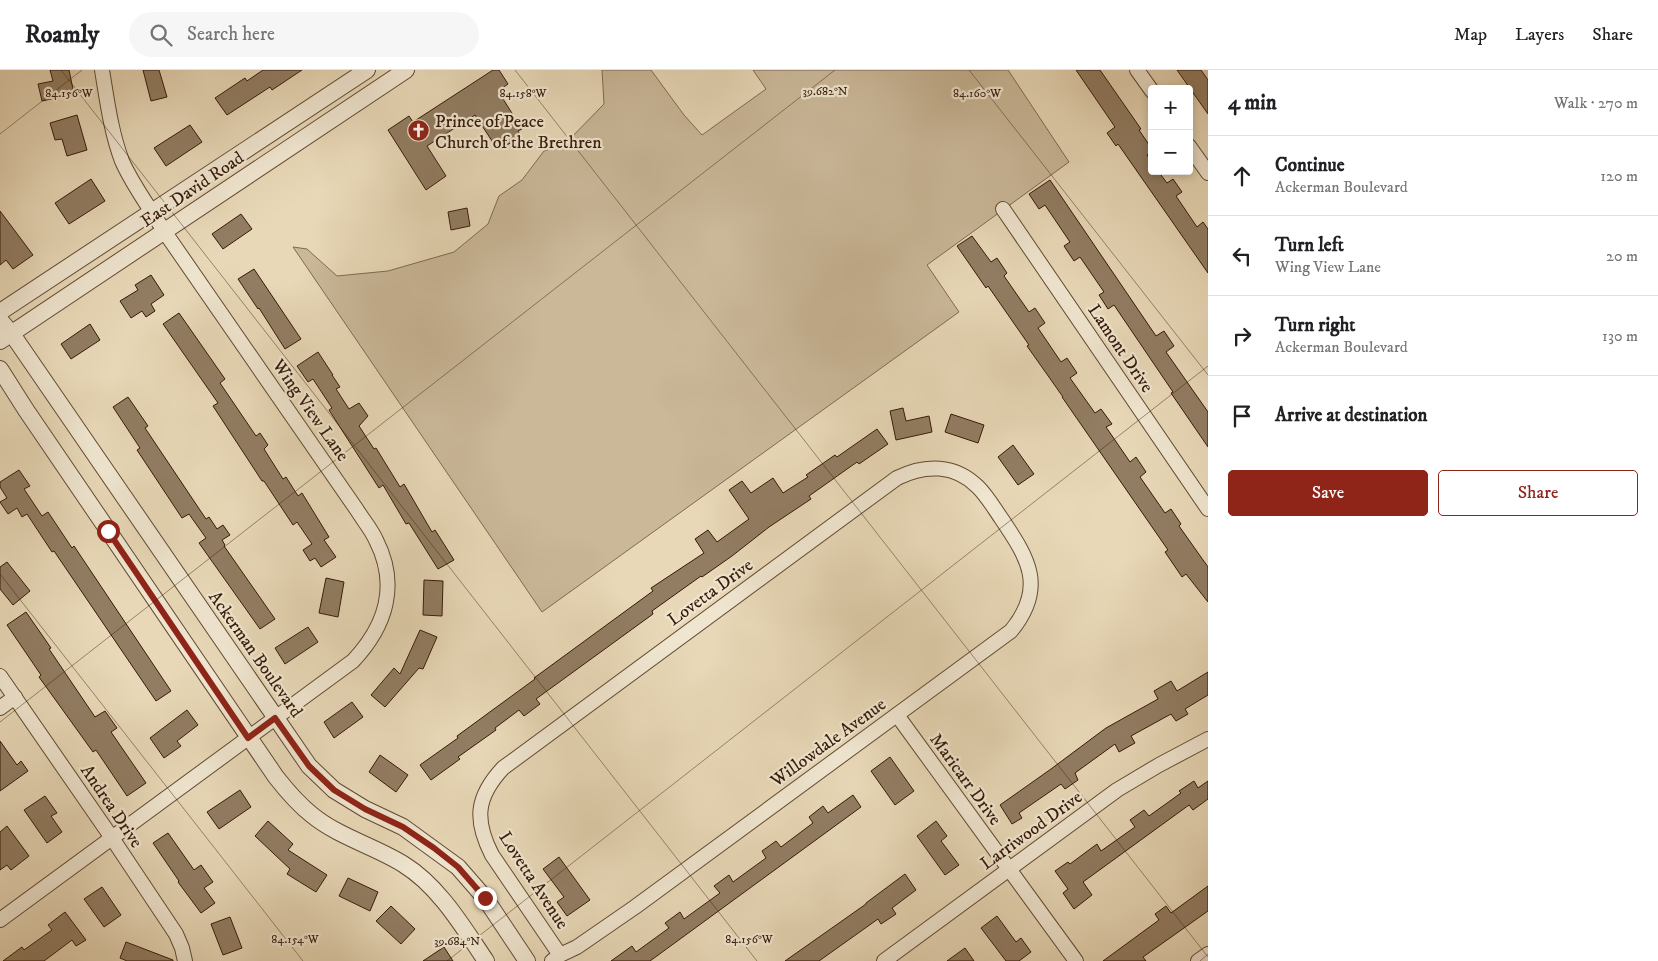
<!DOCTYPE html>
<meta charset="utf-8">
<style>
:root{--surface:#fff;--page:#f6f6f6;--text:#202124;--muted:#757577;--line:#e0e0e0;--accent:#8f2418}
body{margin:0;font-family:"IM FELL DW Pica",serif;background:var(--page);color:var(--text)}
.controls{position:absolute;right:15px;top:15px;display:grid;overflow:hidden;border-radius:5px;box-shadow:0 2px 8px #0003}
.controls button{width:45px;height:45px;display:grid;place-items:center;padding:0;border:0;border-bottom:1px solid var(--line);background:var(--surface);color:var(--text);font:25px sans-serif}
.stop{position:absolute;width:15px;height:15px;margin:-11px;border:4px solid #8f2418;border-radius:50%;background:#fff}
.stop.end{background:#8f2418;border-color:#fff;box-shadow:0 1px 5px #0008}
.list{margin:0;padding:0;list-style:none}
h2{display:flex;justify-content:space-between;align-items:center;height:65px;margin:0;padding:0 20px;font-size:21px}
h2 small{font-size:16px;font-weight:400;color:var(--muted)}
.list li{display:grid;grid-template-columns:32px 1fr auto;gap:15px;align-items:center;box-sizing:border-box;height:80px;padding:0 20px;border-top:1px solid var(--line)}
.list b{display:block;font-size:19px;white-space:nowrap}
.list p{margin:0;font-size:16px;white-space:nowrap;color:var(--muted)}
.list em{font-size:16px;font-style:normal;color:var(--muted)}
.actions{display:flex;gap:10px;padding:15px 20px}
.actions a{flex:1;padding:11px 0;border:1px solid var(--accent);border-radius:5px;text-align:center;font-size:18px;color:var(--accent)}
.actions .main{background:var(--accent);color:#fff}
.icon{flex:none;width:28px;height:28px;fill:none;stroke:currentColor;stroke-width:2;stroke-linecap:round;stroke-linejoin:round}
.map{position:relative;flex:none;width:1208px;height:891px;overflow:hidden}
header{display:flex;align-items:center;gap:30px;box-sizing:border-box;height:70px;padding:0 25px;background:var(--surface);border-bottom:1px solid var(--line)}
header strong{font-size:24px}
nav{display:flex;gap:28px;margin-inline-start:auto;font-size:18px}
.search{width:350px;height:45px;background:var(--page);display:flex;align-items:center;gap:12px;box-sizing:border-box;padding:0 18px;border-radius:28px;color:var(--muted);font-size:19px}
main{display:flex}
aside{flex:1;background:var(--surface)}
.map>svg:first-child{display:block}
</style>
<header>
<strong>Roamly</strong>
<div class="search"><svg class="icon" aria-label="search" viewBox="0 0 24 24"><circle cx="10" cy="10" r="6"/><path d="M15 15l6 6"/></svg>Search here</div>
<nav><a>Map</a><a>Layers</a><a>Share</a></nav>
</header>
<main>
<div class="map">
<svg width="1208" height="891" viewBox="0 0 1208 891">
<rect width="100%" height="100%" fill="#e8d8b7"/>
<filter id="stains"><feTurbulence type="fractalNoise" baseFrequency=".004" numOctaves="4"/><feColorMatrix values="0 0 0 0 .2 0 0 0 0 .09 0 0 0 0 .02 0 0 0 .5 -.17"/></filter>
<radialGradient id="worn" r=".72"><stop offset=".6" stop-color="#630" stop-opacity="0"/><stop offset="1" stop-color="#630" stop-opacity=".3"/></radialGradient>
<path fill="#cab899" stroke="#806951" d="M602,0H651L684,45L702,65L766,19L753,0H1008L1069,92L927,195L959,242L542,542L293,177L307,179L337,206L388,201L454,182L488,154L499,126L522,110L544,81L565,74L604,34Z"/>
<g fill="#927d63" stroke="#351a09">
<path d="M50,0H69L74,24L42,31L38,14L53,11Z"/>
<path d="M143,0H159L167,27L151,31Z"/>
<path d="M263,0H302L272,20L270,17L227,45L215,28L245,8L247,11Z"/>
<path d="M493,0H499L508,14L498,21L522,59L518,61L521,66L504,77L500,70L494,74L475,45L427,76L446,106L426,120L388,60L409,46L413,52Z"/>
<path d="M1076,0H1100L1141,59L1139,60L1152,79V81L1147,85L1152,92V101H1158L1167,113L1173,109L1182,122L1176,126L1197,157L1203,152L1208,159V203L1118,74L1116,76L1107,63L1115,57Z"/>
<path d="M1177,0H1201L1208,10V44Z"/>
<path d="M77,45L87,80L67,86L62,69L55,70L50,53Z"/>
<path d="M190,55L202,72L166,96L154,78Z"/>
<path d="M91,109L105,131L69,154L55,133Z"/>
<path d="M1050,110L1156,266L1164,261L1174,276L1166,282L1208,342V377L1171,323L1173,322L1114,235L1108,239L1099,225L1104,222L1080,187L1074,191L1064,176L1070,172L1045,135L1039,139L1029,124Z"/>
<path d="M467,138L470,156L451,160L448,142Z"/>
<path d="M0,141L33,185L13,199L6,190L0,195Z"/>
<path d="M241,144L252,159L223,179L212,164Z"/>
<path d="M972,166L991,192L997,188L1007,203L1004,206L1029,242L1035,238L1045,253L1038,258L1061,292L1067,288L1077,303L1070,308L1095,343L1101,339L1112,354L1106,357L1130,392L1136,387L1146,402L1140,407L1165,443L1171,439L1181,454L1179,456L1208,497V532L1186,504L1182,507L1165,482L1168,480L1062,327H1063L1027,276L1029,275L988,216L986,218L957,176Z"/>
<path d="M254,199L301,269L285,279L259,238L258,239L238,209Z"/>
<path d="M151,205L164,225L151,234L155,241L146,247L142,241L131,248L120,231L138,220L135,215Z"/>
<path d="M179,243L225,309L220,313L256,366L260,363L268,375L264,379L283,409L286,407L298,426L302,423L329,467L324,470L336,487L321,497L315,488L310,491L303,480L312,474L297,452L293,455L264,411H262L213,336L218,333L163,254Z"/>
<path d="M90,254L100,270L71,289L61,274Z"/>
<path d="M318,282L333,305H332L340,317L336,319L349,339L359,333L368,346L359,356L374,379L376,378L400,417L404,414L432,462L435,460L454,490L438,499L409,453L406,454L383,415L379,418L329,340L332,338L313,309L308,312L297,296Z"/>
<path d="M128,327L148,356L145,358L206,449L209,447L217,459L223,455L230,465L222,470L225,475L224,476L275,549L260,559L199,473L206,468L189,444L182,448L137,380L140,378L113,337Z"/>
<path d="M903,338L906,351L929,346L932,362L896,370L890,341Z"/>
<path d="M951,344L984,355L978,373L945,362Z"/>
<path d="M877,359L888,374L859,394L857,392L809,426L811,429L769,457L732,486L702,507L701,506L652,541L653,544L536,629L540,634L524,646L519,640L495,658L496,660L458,687L460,689L431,710L420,695L458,668L457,666L535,609L534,608L653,521L651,518L704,483L695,469L708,460L717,472L749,449L729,420L742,411L751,423L773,408L783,423L808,407L806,405L835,385L837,387Z"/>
<path d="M1013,375L1034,404L1018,415L998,387Z"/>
<path d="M19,400L30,416L24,419L42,446L48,442L72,478L74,476L171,621L156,631L54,481L52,482L27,444L22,447L17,438L8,444L0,432L7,428L0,417V412Z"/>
<path d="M7,492L30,521L13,535L0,519V497Z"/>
<path d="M326,508L344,512L338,547L319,543Z"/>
<path d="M424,510L443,511L442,546L423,545Z"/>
<path d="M26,542L51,578L49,579L95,647L105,641L117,658L111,662L146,713L127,726L96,680L93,682L39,607L41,605L7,555Z"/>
<path d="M308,557L318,572L285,594L275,578Z"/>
<path d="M420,560L437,567L423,599L419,598L385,637L371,625L394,598L400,604Z"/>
<path d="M1208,602V625L1185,639L1188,644L1176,651L1171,644L1131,666L1135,673L1119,682L1115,674L1075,703L1078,710L1065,719L1061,714L1019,743L1022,748L1012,754L1000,735L1051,699L1106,658L1158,629L1154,621L1171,611L1177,621Z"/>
<path d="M352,632L363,647L334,668L324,652Z"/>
<path d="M187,640L198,655L177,671L181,676L164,688L150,668Z"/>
<path d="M0,671L17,695L21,691L28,701L0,721Z"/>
<path d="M380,685L408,705L396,722L369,702Z"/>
<path d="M890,687L914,721L895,735L871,701Z"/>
<path d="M1194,711L1198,718L1208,711V729L1193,740L1189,735L1083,812L1092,825L1074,839L1063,823L1068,819L1055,801L1068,792L1070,794L1097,774L1101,781L1135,757L1130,750L1144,740L1149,746L1181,723L1179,721Z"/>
<path d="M240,720L251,737L219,759L207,742Z"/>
<path d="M853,725L861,737L650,891H611L632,876L636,882L669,858L665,853L680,842L684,849L720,823L714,816L729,805L733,812L766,788L762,781L776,771L781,777L813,753L809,747L823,736L828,743Z"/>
<path d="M45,726L57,743L51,746L62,762L47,773L24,740Z"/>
<path d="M268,751L293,774L288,780L327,805L316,822L287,804L290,799L255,766Z"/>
<path d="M936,751L947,766L941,771L959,795L945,805L917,766Z"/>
<path d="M7,756L29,786L11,800L7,795L0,800V762Z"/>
<path d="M168,763L194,800L201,795L213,812L204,818L215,833L201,843L178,812L179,811L153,773Z"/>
<path d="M559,787L590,830L567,846L557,832L564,827L543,799Z"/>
<path d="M905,804L916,820L892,838L896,844L881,854L878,849L819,891H785L866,834V833Z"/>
<path d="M348,808L378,822L370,841L339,826Z"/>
<path d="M1208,816V841L1143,887L1146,891H1103L1159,850L1155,844L1166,836L1171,843Z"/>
<path d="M102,817L121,845L104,857L84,829Z"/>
<path d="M391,836L415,859L401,874L376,851Z"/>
<path d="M65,842L86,870L76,876L72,870L44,891H3L22,877L24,880L52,860L48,855Z"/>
<path d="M997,846L1016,872L1021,868L1031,882L1019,891H1006L981,858Z"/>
<path d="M230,847L242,878L223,885L211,854Z"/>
<path d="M126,872L173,890V891H127L120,888Z"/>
<path d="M444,877L453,891H423Z"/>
<path d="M965,878L974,891H947Z"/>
</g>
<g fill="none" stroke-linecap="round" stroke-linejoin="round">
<defs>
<g id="minor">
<path d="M1137,0L1152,21"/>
<path d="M1189,76L1208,103"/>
<path d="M1003,139L1208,439"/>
<path d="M0,606L112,768L176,864L182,878L185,891"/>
<path d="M0,638L15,627"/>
<path d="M897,645L1076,891"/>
<path d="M0,850L353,591C386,556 399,515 376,470C371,459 363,450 357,440L164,161C150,138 133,116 122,91C111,62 107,30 102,0"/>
<path d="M552,891L560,885L577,877L635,837L1011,561C1047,517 1028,488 1001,448C994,438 987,426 978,417C955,394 925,394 897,408L503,698C476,727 474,750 492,785L560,885"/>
<path d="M884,891L1117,720L1159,695L1208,669"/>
<path d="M1198,891L1208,884"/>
</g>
<g id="tertiary">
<path d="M0,242L367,0"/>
<path d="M0,250L12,264L309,696L334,720L365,739L403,757L458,797L485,828L527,891"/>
<path d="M0,271L406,0"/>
<path d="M0,299L26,340L276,707C287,721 298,734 312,745C339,767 374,776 403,794C439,816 463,857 486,891"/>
</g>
</defs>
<use href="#minor" stroke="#624a34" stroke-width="16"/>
<use href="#tertiary" stroke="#624a34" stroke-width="18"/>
<use href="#minor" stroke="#f0e6d0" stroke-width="14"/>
<use href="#tertiary" stroke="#f0e6d0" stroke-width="16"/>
</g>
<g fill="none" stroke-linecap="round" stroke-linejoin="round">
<path stroke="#8f2418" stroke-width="6" d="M108,461L248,668L275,648L309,696L334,720L365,739L403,757L434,778L458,797L485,828"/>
</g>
<path fill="none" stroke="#351a09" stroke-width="1" stroke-opacity="0.45" d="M61,0L757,891M515,0L1208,887M969,0L1208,305M0,64L82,0M0,504L303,891M0,652L835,0M447,891L1208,296M1200,891L1208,884"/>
<defs>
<symbol id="church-disc" viewBox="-11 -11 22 22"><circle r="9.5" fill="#8f2418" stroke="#f0e6d0"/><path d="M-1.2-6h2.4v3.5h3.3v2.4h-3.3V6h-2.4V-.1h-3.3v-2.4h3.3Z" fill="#fff"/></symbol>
</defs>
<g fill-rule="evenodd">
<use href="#church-disc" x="406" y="48" width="25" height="25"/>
</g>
<g text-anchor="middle" stroke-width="4.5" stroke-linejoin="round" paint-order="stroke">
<g font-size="18" fill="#351a09" stroke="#f0e6d0" text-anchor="start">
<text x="435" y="57">Prince of Peace<tspan x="435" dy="21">Church of the Brethren</tspan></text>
</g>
<g font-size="18" fill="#351a09" stroke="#f0e6d0">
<text transform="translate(192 119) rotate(-34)" y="6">East David Road</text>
<text transform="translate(1121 278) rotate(56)" y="6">Lamont Drive</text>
<text transform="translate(311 340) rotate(55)" y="6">Wing View Lane</text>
<text transform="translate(710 522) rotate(-36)" y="6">Lovetta Drive</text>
<text transform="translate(256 584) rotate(55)" y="6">Ackerman Boulevard</text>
<text transform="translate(828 672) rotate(-36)" y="6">Willowdale Avenue</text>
<text transform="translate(966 709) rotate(54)" y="6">Maricarr Drive</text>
<text transform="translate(112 736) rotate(56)" y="6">Andrea Drive</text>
<text transform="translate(1031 760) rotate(-36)" y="6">Larriwood Drive</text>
<text transform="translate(534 810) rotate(57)" y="6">Lovetta Avenue</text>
</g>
</g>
<g font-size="12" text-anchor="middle" fill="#351a09" stroke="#f0e6d0" stroke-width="4.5" stroke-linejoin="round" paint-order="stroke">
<text x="825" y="25">39.682°N</text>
<text x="69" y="27">84.156°W</text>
<text x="523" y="27">84.158°W</text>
<text x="977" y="27">84.160°W</text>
<text x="295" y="873">84.154°W</text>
<text x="749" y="873">84.156°W</text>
<text x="457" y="875">39.684°N</text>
</g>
<rect width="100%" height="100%" filter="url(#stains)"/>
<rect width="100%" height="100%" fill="url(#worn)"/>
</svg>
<div class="controls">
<button>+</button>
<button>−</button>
</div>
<div class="stop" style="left:108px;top:461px"></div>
<div class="stop end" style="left:485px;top:828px"></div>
</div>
<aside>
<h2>4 min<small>Walk · 270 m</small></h2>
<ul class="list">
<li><svg class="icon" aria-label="ahead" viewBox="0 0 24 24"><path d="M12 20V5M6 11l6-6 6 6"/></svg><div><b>Continue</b><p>Ackerman Boulevard</p></div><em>120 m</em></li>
<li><svg class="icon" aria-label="left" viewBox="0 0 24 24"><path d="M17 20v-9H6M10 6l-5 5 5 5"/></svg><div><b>Turn left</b><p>Wing View Lane</p></div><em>20 m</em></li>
<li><svg class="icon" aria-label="right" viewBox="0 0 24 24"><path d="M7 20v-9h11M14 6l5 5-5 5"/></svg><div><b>Turn right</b><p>Ackerman Boulevard</p></div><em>130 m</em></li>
<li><svg class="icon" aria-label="arrive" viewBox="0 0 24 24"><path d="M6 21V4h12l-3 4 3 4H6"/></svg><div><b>Arrive at destination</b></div></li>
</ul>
<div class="actions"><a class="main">Save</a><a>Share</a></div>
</aside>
</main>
